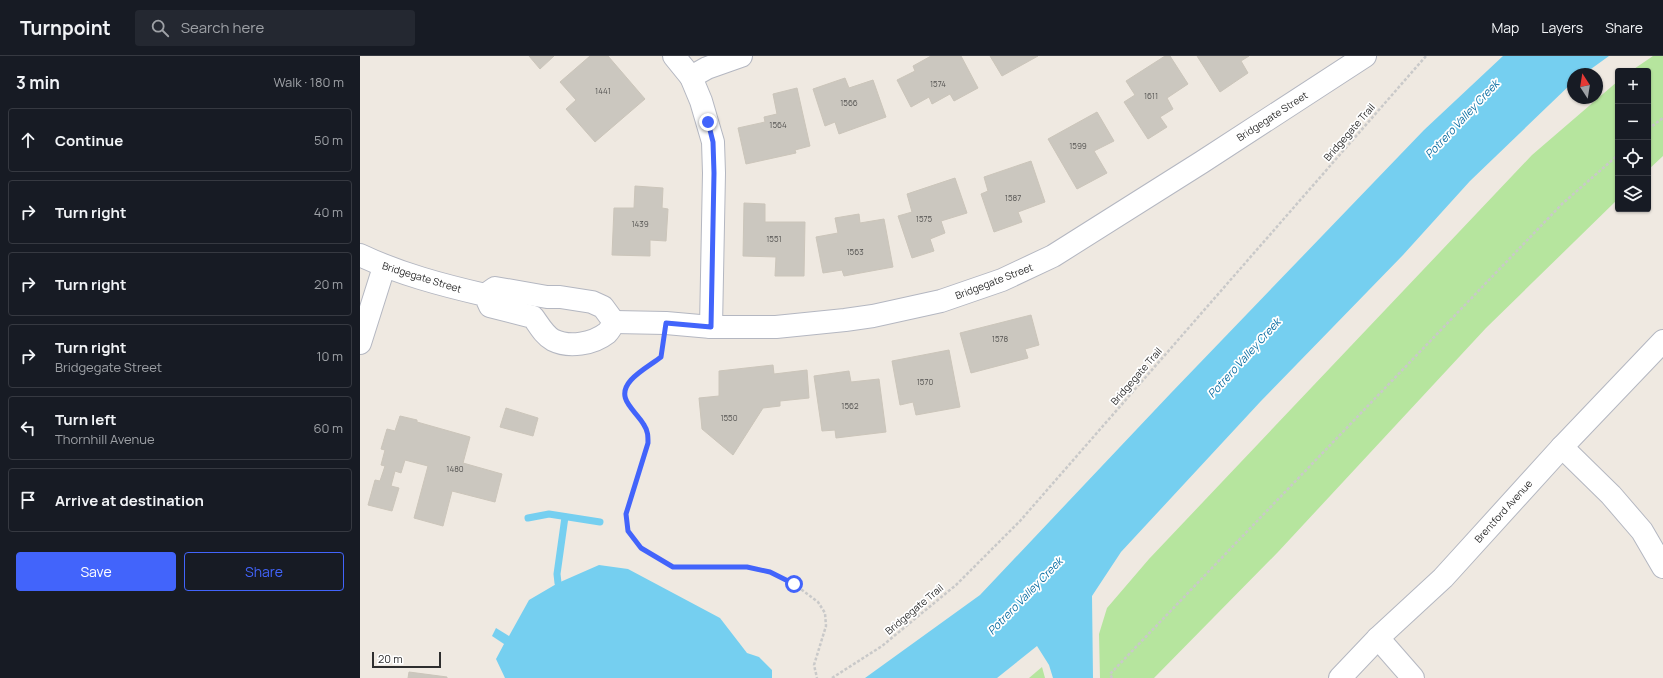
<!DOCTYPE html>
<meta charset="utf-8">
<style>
:root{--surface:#171b24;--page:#242831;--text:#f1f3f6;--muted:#9ea1a6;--line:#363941;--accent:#4264fb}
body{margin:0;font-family:Manrope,sans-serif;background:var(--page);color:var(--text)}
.controls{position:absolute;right:12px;top:12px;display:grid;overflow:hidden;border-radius:4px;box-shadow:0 1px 3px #0004}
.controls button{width:36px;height:36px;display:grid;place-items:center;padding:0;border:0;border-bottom:1px solid var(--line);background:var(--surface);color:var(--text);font:20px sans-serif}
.compass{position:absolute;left:1207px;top:12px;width:36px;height:36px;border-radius:50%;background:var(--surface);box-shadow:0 1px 3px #0004;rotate:348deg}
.scale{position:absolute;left:12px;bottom:10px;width:69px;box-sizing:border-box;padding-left:4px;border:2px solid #2e2e2e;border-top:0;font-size:11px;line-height:14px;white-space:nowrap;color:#2e2e2e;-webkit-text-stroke:3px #fff;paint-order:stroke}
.stop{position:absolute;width:12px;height:12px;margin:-9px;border:3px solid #4264fb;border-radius:50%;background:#fff}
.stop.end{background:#4264fb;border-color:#fff;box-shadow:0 1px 4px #0008}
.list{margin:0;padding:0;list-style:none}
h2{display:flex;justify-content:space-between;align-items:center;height:52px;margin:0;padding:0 16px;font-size:17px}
h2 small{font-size:13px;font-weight:400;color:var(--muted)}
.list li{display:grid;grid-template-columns:26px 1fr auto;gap:12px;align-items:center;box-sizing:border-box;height:64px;margin:0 8px 8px;padding:0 8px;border:1px solid var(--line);border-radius:4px}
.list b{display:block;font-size:15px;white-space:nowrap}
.list p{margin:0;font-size:13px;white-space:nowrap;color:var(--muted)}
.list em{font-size:13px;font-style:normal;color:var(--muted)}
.actions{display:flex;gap:8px;padding:12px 16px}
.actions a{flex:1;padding:9px 0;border:1px solid var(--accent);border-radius:4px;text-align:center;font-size:14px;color:var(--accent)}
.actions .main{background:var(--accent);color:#fff}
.icon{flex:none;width:22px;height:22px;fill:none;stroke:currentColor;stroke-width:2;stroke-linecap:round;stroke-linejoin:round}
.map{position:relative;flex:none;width:1303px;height:622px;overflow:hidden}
header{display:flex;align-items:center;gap:24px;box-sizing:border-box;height:56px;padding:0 20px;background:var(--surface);border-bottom:1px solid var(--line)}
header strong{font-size:19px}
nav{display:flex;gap:22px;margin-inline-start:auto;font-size:14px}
.search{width:280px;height:36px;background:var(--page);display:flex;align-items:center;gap:10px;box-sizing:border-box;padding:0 14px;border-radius:4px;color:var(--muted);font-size:15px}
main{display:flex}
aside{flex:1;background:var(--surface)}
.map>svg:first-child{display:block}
</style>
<header>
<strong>Turnpoint</strong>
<div class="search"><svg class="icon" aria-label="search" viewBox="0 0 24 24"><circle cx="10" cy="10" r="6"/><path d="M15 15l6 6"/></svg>Search here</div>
<nav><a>Map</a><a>Layers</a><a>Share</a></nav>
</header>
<main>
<aside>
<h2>3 min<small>Walk · 180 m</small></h2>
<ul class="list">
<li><svg class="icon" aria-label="ahead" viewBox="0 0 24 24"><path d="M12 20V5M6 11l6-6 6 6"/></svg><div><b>Continue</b></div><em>50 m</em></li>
<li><svg class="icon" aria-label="right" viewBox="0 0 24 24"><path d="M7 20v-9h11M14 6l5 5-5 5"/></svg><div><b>Turn right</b></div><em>40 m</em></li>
<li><svg class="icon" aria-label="right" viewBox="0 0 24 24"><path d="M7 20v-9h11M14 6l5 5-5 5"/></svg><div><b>Turn right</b></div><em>20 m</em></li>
<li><svg class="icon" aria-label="right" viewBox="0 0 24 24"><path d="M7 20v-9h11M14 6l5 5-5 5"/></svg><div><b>Turn right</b><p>Bridgegate Street</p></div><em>10 m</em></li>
<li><svg class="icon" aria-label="left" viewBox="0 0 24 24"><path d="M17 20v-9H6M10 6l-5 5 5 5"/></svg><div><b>Turn left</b><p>Thornhill Avenue</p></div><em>60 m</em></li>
<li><svg class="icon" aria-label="arrive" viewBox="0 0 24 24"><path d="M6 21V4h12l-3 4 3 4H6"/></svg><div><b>Arrive at destination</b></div></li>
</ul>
<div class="actions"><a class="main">Save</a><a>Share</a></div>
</aside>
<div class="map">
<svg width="1303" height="622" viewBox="0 0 1303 622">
<rect width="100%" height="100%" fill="#efe9e1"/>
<g fill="#b6e59e">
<path d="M1293,0H1303V100L1288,114V15H1271Z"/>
<path d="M1258,25V143L1126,272L918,496L794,622H740L739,578L747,552L789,503L1172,99Z"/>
<path d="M682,611L685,622H669Z"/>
</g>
<g fill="#75cff0">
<path d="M1143,0H1249L1224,18H1213V26L1110,125L1043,199L901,345L761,496L732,540L733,622H693L689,609L677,590L637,622H505L620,539L811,337L1064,74Z"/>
<path d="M239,509L268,513L360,562L387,597L399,601L412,614V622H145L136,603L144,588L132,580L136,572L149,580L169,544L198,527Z"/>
</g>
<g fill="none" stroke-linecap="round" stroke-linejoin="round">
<g stroke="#75cff0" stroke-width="7">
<path d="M168,462L189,458L240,466"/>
<path d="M198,527L197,518L205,461"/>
</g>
</g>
<g fill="#cbc7bf" stroke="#cbc5ba">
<path d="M169,0H194L180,13Z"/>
<path d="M230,0H248L285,43L235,86L206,53L216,44L200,26Z"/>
<path d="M571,0H601L618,32L594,45L590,38L572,48L569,41L551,51L537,24L555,15L553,10Z"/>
<path d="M630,0H678L642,20Z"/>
<path d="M805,0H810L828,28L807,42L813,53L800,61L807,71L788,83L764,46L775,39L766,25Z"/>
<path d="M837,0H889L881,5L888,17L860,36Z"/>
<path d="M485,22L489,32L513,24L526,61L479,78L475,66L465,70L453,33Z"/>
<path d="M437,32L450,90L435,94L436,97L386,108L378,72L405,66L404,61L417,58L413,38Z"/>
<path d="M737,56L754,85L734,95L747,117L717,133L688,83Z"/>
<path d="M671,105L685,146L658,156L662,166L634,176L621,138L628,135L624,121Z"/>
<path d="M595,122L607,157L581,165L585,177L570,183L574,195L552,202L538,160L552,156L547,138Z"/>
<path d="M275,130L303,132L302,152L308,153L306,185L290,184V200L252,199L254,152H274Z"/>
<path d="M384,147L405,148V166H445L444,220H415L416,201L383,200Z"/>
<path d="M499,158L500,167L524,163L533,211L484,220L482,214L463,217L456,181L478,177L475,162Z"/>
<path d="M671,259L679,289L665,293L668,302L611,317L600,277Z"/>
<path d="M589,294L600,351L556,359L553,346L540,349L532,305Z"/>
<path d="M413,309L414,318L447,314L449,342L420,345V350L403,352L373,399L342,373L339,342L359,340V315Z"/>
<path d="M489,315L491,326L519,323L526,376L476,382L475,374L462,375L454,320Z"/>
<path d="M146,352L178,362L173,380L140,371Z"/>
<path d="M40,360L57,364V366L110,381L103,407L142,418L135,446L92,435L83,470L54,462L68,410L45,404L41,417L35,415L31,430L39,432L32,455L8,449L15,424L20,425L25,410L21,409L25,394L21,393L27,373L35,375Z"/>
<path d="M49,616L87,621V622H48Z"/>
</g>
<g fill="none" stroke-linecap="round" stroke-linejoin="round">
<defs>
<g id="minor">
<path d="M314,0L331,21L341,45L353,86L354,117L351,271"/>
<path d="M331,21L347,12L381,0"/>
<path d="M0,199C40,218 82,229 125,239L130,250L173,261C179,269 184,279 193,284C209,292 233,288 247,277C250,274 252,270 254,266"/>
<path d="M125,239L135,232L187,241H200L232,246L243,251L254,266"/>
<path d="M254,266L306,267L351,271H416L485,264L513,260L581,245L642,224L693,200L842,106L1005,0"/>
<path d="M0,287L24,211"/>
<path d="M1202,391L1251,439L1282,475L1303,511"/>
<path d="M1018,582L1053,622"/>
<path d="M980,622L1018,582L1083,522L1202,391L1303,285"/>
</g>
</defs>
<use href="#minor" stroke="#b4b7c1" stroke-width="24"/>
<g stroke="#c9c9c9" stroke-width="2.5" stroke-dasharray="3 2" stroke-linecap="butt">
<path d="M1288,73L1303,62"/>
<path d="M303,289L301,301C292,308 279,315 271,324C254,343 276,353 284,369C288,375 288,380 288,387L266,458L268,475L281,492L313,511H387L410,516L434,528L458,546L465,557L466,570L454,609L457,622"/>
<path d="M472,622L522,590L596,529L660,465L1066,0"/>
<path d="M752,622L750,618L1202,148L1258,99"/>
</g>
<use href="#minor" stroke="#fff" stroke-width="22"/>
</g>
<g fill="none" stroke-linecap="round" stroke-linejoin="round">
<path stroke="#4264fb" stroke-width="5" d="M348,66L353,86L354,117L351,271L306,267L301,301C292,308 279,315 271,324C254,343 276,354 284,369C288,375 288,380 288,387L266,458L268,475L281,492L313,511H387L410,516L434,528"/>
</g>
<g text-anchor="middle" stroke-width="3.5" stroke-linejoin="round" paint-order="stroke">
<g font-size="8" fill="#555452">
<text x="578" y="31">1574</text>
<text x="243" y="38">1441</text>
<text x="791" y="43">1611</text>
<text x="489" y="50">1566</text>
<text x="418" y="72">1564</text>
<text x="718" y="93">1599</text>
<text x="653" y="145">1587</text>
<text x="564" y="166">1575</text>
<text x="280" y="171">1439</text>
<text x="414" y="186">1551</text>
<text x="495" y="199">1563</text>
<text x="640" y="286">1578</text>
<text x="565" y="329">1570</text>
<text x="490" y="353">1562</text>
<text x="369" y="365">1550</text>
<text x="95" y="416">1480</text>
</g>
<g font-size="10" fill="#2e2e2e" stroke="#fff">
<text transform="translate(912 60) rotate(-33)" y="4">Bridgegate Street</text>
<text transform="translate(989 76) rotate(-49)" y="4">Bridgegate Trail</text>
<text transform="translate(62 221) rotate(17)" y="4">Bridgegate Street</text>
<text transform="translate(634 225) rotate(-21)" y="4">Bridgegate Street</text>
<text transform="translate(776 320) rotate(-49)" y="4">Bridgegate Trail</text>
<text transform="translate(1143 455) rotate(-48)" y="4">Brentford Avenue</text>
<text transform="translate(554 553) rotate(-40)" y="4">Bridgegate Trail</text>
</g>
<g font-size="11" font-style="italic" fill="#0d6fa3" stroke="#fff">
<text transform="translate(1102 63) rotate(-47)" y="4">Potrero Valley Creek</text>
<text transform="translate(884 302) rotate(-48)" y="4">Potrero Valley Creek</text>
<text transform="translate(665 540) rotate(-46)" y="4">Potrero Valley Creek</text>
</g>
</g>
</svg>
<div class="controls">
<button>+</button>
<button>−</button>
<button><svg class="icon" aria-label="locate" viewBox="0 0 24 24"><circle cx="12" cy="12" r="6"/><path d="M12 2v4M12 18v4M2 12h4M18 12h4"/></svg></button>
<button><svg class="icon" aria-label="layers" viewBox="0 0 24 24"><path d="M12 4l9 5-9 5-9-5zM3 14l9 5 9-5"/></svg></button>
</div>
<svg class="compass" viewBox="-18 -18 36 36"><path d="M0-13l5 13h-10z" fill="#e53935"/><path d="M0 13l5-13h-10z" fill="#9ea1a6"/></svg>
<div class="scale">20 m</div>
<div class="stop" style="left:434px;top:528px"></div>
<div class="stop end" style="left:348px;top:66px"></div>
</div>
</main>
